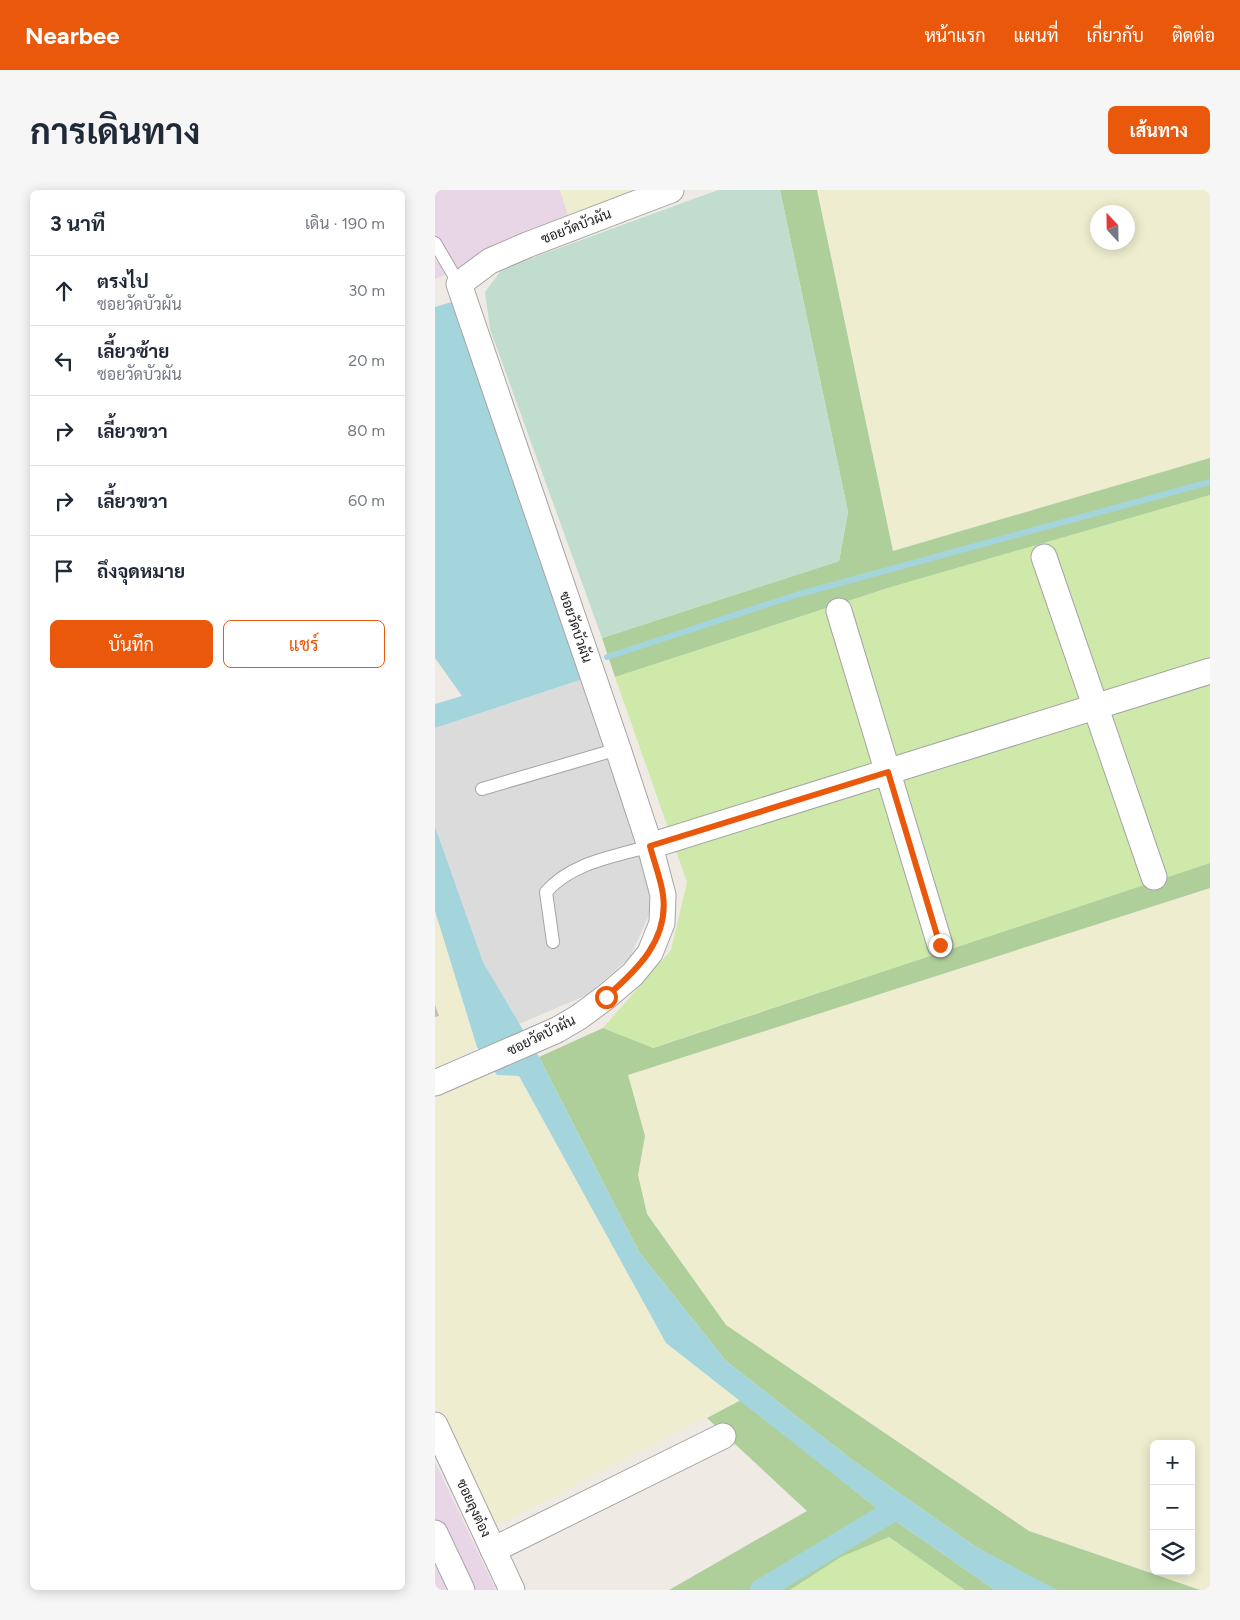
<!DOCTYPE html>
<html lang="th">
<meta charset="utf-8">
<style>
:root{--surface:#fff;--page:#f6f6f7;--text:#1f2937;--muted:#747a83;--line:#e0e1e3;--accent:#ea580c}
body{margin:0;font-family:Figtree,Sarabun,sans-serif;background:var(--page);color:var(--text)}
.controls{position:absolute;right:15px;bottom:15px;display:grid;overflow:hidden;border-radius:8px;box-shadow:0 2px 12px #0003}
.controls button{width:45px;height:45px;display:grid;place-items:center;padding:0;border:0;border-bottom:1px solid var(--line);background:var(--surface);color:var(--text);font:25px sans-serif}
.compass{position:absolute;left:655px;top:15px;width:45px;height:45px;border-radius:50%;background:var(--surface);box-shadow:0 2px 12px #0003;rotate:338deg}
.stop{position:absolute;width:15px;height:15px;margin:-11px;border:4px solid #ea580c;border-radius:50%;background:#fff}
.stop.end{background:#ea580c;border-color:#fff;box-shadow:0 1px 5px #0008}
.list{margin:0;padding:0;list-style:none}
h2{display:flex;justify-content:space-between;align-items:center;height:65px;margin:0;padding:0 20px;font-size:21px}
h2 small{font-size:16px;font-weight:400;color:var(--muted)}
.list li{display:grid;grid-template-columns:32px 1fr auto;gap:15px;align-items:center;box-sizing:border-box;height:70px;padding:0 20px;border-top:1px solid var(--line)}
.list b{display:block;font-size:19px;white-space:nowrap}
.list p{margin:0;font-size:16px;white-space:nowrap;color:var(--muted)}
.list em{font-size:16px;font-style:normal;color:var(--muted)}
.actions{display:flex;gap:10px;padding:15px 20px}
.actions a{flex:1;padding:11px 0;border:1px solid var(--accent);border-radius:8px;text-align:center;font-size:18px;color:var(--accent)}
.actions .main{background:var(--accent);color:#fff}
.icon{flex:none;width:28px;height:28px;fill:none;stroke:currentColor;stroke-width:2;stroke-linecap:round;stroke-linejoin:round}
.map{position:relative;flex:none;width:775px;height:1400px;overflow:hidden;border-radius:8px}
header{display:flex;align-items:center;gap:30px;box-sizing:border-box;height:70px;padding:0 25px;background:var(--accent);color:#fff}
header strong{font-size:24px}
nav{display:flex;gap:28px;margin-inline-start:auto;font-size:18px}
.intro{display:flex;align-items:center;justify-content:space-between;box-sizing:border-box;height:120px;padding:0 30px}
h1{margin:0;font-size:35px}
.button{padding:12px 22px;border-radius:8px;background:var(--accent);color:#fff;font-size:18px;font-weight:700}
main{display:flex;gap:30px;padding:0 30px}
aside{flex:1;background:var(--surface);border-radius:8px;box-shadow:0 2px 12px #0003}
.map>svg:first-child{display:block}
</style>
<header>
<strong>Nearbee</strong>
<nav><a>หน้าแรก</a><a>แผนที่</a><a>เกี่ยวกับ</a><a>ติดต่อ</a></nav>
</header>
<div class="intro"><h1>การเดินทาง</h1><a class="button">เส้นทาง</a></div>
<main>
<aside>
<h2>3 นาที<small>เดิน · 190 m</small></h2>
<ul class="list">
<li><svg class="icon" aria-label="ahead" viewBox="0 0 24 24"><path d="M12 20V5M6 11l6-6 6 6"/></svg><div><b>ตรงไป</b><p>ซอยวัดบัวผัน</p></div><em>30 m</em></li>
<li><svg class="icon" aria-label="left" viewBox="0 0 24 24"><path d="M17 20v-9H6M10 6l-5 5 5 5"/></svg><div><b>เลี้ยวซ้าย</b><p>ซอยวัดบัวผัน</p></div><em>20 m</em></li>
<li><svg class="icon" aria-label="right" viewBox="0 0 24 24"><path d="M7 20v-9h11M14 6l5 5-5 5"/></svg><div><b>เลี้ยวขวา</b></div><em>80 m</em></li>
<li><svg class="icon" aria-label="right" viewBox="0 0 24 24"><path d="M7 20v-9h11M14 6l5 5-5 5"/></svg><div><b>เลี้ยวขวา</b></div><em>60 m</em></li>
<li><svg class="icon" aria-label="arrive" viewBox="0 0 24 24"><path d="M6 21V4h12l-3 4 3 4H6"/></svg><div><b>ถึงจุดหมาย</b></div></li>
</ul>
<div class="actions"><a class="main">บันทึก</a><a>แชร์</a></div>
</aside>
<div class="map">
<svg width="775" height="1400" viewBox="0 0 775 1400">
<rect width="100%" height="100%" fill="#efeae4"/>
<path fill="#dcdbdb" d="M148,489L216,691L215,723L195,767L154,804L84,834L48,772L0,635V538Z"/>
<g fill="#e8d6e7">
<path d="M0,0H125L135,31L0,89Z"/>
<path d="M0,1272L61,1400H0Z"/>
</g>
<g fill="#eeedcf" fill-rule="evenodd">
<path d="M125,0H215L135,31Z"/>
<path d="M382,0H775V268L458,361ZM662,22H692V52H662Z"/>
<path d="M775,698V1400H765L594,1341L291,1135L212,1024L203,985L210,946L193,885ZM719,1254H756V1381H719Z"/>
<path d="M0,721L42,857L0,879Z"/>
<path d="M53,885L84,886L231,1153L306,1210L58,1337L0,1213V907Z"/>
</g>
<g fill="#cfe9aa">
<path d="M775,305V673L217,858L168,838L236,760L252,692L180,487L456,397Z"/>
<path d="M454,1347L530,1400H355L406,1367Z"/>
</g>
<g fill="#aecf99">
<path d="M345,0H382L458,361L775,268V305L456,397L180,487L167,448L404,371L413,322Z"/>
<path d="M775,673V698L193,885L210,946L203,985L212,1024L291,1135L594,1341L765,1400H622L613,1396L541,1357L416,1269L291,1171L204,1062L104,867L168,838L218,858Z"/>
<path d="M306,1210L439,1316L560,1400H530L454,1347L406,1367L355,1400H234L372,1321L272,1228Z"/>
</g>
<path fill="#c1ddce" d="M283,0H345L413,322L404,371L167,448L55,139L50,102L67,79Z"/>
<g fill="#a4d5dd">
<path d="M20,111L95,340L148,489L0,538V514L27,506L0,468V117Z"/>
<path d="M0,636L48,772L104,867L204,1062L291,1171L416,1269L541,1357L622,1400H560L439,1316L231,1153L84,886L62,885L42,857L0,721Z"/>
</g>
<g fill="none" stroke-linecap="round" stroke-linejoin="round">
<path stroke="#a4d5dd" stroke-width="6" d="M172,467L361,405L775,292"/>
<path stroke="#a4d5dd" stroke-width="22" d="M326,1400L462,1318"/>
</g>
<path fill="#c7bcb7" d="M0,815L4,826L0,827Z"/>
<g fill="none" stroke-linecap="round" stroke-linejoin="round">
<defs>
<g id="lane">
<path d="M0,53L24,94"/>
<path d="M47,599L183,559"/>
<path d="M118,752L111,702C137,672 179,667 215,656"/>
</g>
<g id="street">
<path d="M609,367L719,687"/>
<path d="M404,421L505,755"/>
<path d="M215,656L775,481"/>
<path d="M0,893L122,840L144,827L171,807L198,784L215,763L227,733L228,705L215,656L183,559L24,94L55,71L92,55L236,0"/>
<path d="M0,1235L77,1400"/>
<path d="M0,1343L27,1400"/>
<path d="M58,1360L288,1246"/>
</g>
</defs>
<use href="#lane" stroke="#a5a5a5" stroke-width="14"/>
<use href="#street" stroke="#a5a5a5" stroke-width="27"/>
<use href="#lane" stroke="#fff" stroke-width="12"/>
<use href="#street" stroke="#fff" stroke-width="25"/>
</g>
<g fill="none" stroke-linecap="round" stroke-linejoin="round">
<path stroke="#ea580c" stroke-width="6" d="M171,807C202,780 234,750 228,705C226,689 219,672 215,656L453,582L505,755"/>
</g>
<g text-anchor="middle" stroke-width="4.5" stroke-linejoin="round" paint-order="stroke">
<g font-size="14" fill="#1e1e1e" stroke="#fff">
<text transform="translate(141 36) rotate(-21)" y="5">ซอยวัดบัวผัน</text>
<text transform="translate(141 437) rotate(71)" y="5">ซอยวัดบัวผัน</text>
<text transform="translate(106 845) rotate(-26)" y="5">ซอยวัดบัวผัน</text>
<text transform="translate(39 1318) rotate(65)" y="5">ซอยลุงต๋อง</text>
</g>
</g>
</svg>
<div class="controls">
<button>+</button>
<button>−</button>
<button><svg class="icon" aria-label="layers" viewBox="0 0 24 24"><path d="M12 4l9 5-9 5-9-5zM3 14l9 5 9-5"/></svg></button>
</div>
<svg class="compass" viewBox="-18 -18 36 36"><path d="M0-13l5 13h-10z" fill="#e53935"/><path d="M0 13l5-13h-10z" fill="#747a83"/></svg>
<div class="stop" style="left:171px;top:807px"></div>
<div class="stop end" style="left:505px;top:755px"></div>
</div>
</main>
